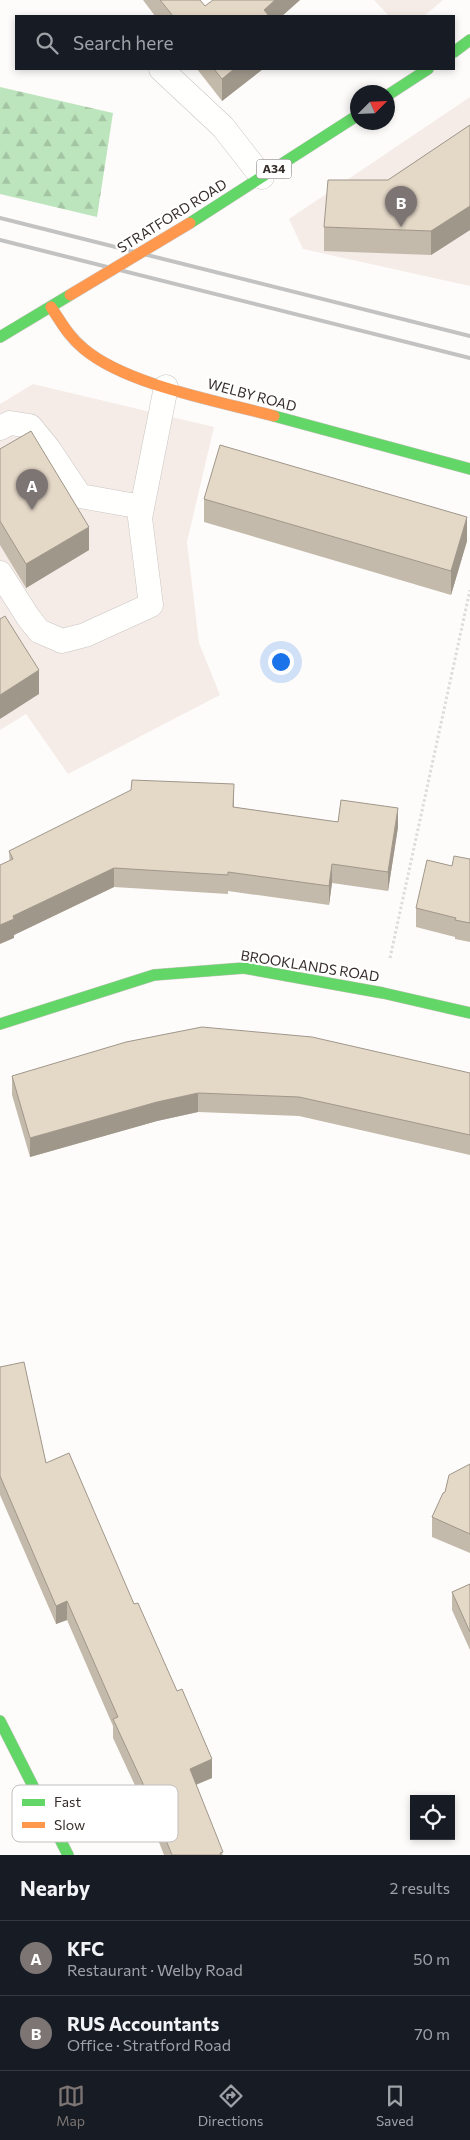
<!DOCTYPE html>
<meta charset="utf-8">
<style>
:root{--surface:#171b24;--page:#20242c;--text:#f1f3f6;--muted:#9ea1a6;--line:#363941;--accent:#7c7573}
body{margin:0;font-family:Commissioner,sans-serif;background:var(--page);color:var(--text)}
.controls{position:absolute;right:15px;bottom:15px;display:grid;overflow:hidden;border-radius:0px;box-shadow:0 2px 8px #0003}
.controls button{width:45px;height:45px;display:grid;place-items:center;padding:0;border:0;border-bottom:1px solid var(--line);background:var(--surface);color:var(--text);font:25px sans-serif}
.compass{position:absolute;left:350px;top:85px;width:45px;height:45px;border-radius:50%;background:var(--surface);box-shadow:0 2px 8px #0003;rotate:66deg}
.you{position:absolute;left:280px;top:661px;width:18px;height:18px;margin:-12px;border:4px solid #fff;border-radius:50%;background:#1a73e8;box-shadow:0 0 0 8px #1a73e833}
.badge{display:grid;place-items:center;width:32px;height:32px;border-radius:50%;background:var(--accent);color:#fff;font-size:16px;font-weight:700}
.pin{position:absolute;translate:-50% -41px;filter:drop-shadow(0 1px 2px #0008)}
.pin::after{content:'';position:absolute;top:26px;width:18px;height:15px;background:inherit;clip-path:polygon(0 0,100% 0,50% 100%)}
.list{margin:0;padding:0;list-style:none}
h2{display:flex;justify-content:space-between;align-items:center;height:65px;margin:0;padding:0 20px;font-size:21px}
h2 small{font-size:16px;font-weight:400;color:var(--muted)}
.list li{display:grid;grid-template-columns:32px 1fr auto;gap:15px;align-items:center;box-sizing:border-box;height:75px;padding:0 20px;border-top:1px solid var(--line)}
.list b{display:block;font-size:19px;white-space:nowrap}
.list p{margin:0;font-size:16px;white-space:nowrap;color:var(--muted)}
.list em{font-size:16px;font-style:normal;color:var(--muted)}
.icon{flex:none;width:28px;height:28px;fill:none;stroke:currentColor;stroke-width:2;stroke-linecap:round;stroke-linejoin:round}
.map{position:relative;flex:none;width:470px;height:1855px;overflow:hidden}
.search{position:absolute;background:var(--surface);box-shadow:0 2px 8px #0003;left:15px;right:15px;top:15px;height:55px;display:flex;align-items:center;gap:12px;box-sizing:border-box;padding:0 18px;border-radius:0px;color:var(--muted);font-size:19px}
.sheet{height:215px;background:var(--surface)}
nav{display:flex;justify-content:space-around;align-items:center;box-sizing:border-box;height:70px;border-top:1px solid var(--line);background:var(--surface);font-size:14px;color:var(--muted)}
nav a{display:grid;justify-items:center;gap:2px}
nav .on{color:var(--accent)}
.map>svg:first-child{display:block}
</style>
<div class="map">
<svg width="470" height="1855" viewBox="0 0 470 1855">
<defs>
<pattern id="forest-firs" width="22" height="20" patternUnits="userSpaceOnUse" patternTransform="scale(1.25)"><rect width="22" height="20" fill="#bde5bd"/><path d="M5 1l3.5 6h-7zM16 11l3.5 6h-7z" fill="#a3c5a3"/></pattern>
</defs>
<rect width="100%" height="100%" fill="#fefcfa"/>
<g fill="#f5ece8">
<path d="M374,0H443L424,16H389Z"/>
<path d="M470,97V286L303,249L289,219Z"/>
<path d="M33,384L214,427L187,542L199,643L220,695L68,774L26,714L0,730V404Z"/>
</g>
<path fill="url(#forest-firs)" d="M0,87L113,113L97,217L0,194Z"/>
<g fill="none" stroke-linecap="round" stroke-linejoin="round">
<defs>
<g id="lane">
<path d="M161,69L223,127L262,177"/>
<path d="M0,428L10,423L30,426L48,448L80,496L142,507"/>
<path d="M0,573L28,617L39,631L62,641L85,635L151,605L140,518L166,387"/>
</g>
<g id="fast">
<path d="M454,52L470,40"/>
<path d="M388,95L428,69"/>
<path d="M190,223L358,115"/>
<path d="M0,337L70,295"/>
<path d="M274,416L470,469"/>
<path d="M0,1024L154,975L244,968L383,993L470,1013"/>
<path d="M0,1721L68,1855"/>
</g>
<path id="slow" d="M51,307C61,322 69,337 84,349C127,385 218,401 274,416"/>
</defs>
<use href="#lane" stroke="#cac5c2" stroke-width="25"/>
<use href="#fast" stroke="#cac5c2" stroke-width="12"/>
<use href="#slow" stroke="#cac5c2" stroke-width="12"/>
<path stroke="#dddcdb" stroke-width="3" stroke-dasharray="2.5 2.5" stroke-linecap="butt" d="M390,958L470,590"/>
<use href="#lane" stroke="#fffffe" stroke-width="24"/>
<use href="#fast" stroke="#63d668" stroke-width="11"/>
<use href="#slow" stroke="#ff974d" stroke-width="11"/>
<g stroke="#c3c2c2" stroke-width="4">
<path d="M0,218L470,336"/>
<path d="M0,240L470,358"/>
</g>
<defs>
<path id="slow-bridge" d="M70,295L190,223"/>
</defs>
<use href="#slow-bridge" stroke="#cac5c2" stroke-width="12" stroke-linecap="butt"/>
<use href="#slow-bridge" stroke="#ff974d" stroke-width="11"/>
</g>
<g fill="#c4baab">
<path d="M143,0H200L205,6L300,0L282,16H155Z"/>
<path d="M197,69H263L222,101Z"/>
<path d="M470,125V230L431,255L324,251V227L388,180Z"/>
<path d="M0,449L89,550L26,588L0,545Z"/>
<path d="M204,499L467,541L451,595L204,522Z"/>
<path d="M234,807L338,822L398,827L388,891L332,883L329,905L228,891V894L114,887L14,935V938L9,851Z"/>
<path d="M470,859V942L455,939V937L416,927V908L452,866Z"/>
<path d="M470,1073V1155L299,1116L198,1112L157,1121L30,1157L12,1095V1076Z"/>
<path d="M0,1367L46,1463L134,1604L212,1778L196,1785L223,1855H164L145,1807L113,1738V1726L67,1620L56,1624L0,1495Z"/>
<path d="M470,1464V1553L432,1537V1517L445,1492Z"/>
<path d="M470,1584V1650L452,1610V1592Z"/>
</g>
<g fill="#a0978b">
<path d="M275,0H300L282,16H264V10Z"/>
<path d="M234,69H263L222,101V79Z"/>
<path d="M470,206V230L431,255V231Z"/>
<path d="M467,517V541L451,595V571Z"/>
<path d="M89,527V550L26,588V564Z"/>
<path d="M39,670V694L0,719V695Z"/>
<path d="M234,784V803L233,826V807Z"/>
<path d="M398,808V827L388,891V872Z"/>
<path d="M332,864V883L329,905V886Z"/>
<path d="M114,868V887L14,935V938L0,944V925L13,916Z"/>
<path d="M198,1093V1112L157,1121L30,1157V1138L157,1102Z"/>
<path d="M67,1601V1620L56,1624V1606Z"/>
<path d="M212,1759V1778L190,1787V1769Z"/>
</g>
<g fill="#e4d8c7" stroke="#a0978b">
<path d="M160,0H200L205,6L213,0H275L264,10L269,16H173Z"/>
<path d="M214,69H234L222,79Z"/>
<path d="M470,125V206L431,231L324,227L328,180H388Z"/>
<path d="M31,431L89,527L26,564L0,521V449Z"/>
<path d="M220,445L467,517L451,571L204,499Z"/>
<path d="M5,616L39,670L0,695V619Z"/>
<path d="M132,780L234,784L233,807L338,822L341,800L398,808L388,872L332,864L329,886L228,872V875L114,868L13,916L14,919L0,925V865L13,859L9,851L131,790Z"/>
<path d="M454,856L470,859V923L455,920L456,918L416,908L427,860L452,866Z"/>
<path d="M202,1027L312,1037L470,1073V1135L299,1097L198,1093L157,1102L30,1138L12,1076L126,1042Z"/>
<path d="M24,1362L46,1463L69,1453L134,1604L138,1603L177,1691L182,1689L212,1759L190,1769L223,1852L220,1853L221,1855H172L145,1788L113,1719L118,1717L67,1601L56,1606L0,1476V1367Z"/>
<path d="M470,1464V1534L432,1517L443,1493L445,1492L449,1475Z"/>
<path d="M470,1584V1632L452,1592Z"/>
</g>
<g text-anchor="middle" stroke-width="4.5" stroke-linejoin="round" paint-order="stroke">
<rect fill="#fff" stroke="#726c6a" stroke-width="1" x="256.5" y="159.5" width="35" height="19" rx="4"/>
<g font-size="12" font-weight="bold" fill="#362d2a">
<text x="274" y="173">A34</text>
</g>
<g font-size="14" fill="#362d2a" stroke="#fff">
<text transform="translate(172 216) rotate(-32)" y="5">STRATFORD ROAD</text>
<text transform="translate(252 395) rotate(15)" y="5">WELBY ROAD</text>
<text transform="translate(310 966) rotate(9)" y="5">BROOKLANDS ROAD</text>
</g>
</g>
<rect x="12" y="1785" width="166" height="57" rx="8" fill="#fff" stroke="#c3c0bf" stroke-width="1"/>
<rect x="22" y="1799" width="23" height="7" fill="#63d668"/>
<rect x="22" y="1822" width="23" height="6" fill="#ff974d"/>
<g font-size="14" fill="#362d2a">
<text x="54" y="1807">Fast</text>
<text x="54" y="1830">Slow</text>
</g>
</svg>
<div class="controls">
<button><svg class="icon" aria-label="locate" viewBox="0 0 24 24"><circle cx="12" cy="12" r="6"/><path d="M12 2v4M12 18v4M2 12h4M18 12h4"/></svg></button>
</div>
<svg class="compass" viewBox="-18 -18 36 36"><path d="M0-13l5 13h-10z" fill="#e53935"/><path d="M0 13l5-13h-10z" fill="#9ea1a6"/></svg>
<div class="you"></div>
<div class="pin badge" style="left:32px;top:510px">A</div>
<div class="pin badge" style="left:401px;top:227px">B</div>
<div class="search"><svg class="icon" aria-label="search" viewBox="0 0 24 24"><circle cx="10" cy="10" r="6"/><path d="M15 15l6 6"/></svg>Search here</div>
</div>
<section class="sheet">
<h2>Nearby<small>2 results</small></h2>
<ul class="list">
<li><span class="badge">A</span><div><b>KFC</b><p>Restaurant · Welby Road</p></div><em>50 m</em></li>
<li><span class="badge">B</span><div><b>RUS Accountants</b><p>Office · Stratford Road</p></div><em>70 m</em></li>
</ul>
</section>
<nav>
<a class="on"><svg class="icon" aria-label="map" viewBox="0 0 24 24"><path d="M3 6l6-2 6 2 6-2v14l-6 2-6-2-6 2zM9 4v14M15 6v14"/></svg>Map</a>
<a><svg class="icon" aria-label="directions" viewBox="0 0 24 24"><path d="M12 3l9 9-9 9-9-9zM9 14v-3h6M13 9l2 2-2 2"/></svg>Directions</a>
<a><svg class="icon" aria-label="saved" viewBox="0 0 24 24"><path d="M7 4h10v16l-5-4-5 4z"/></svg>Saved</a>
</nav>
